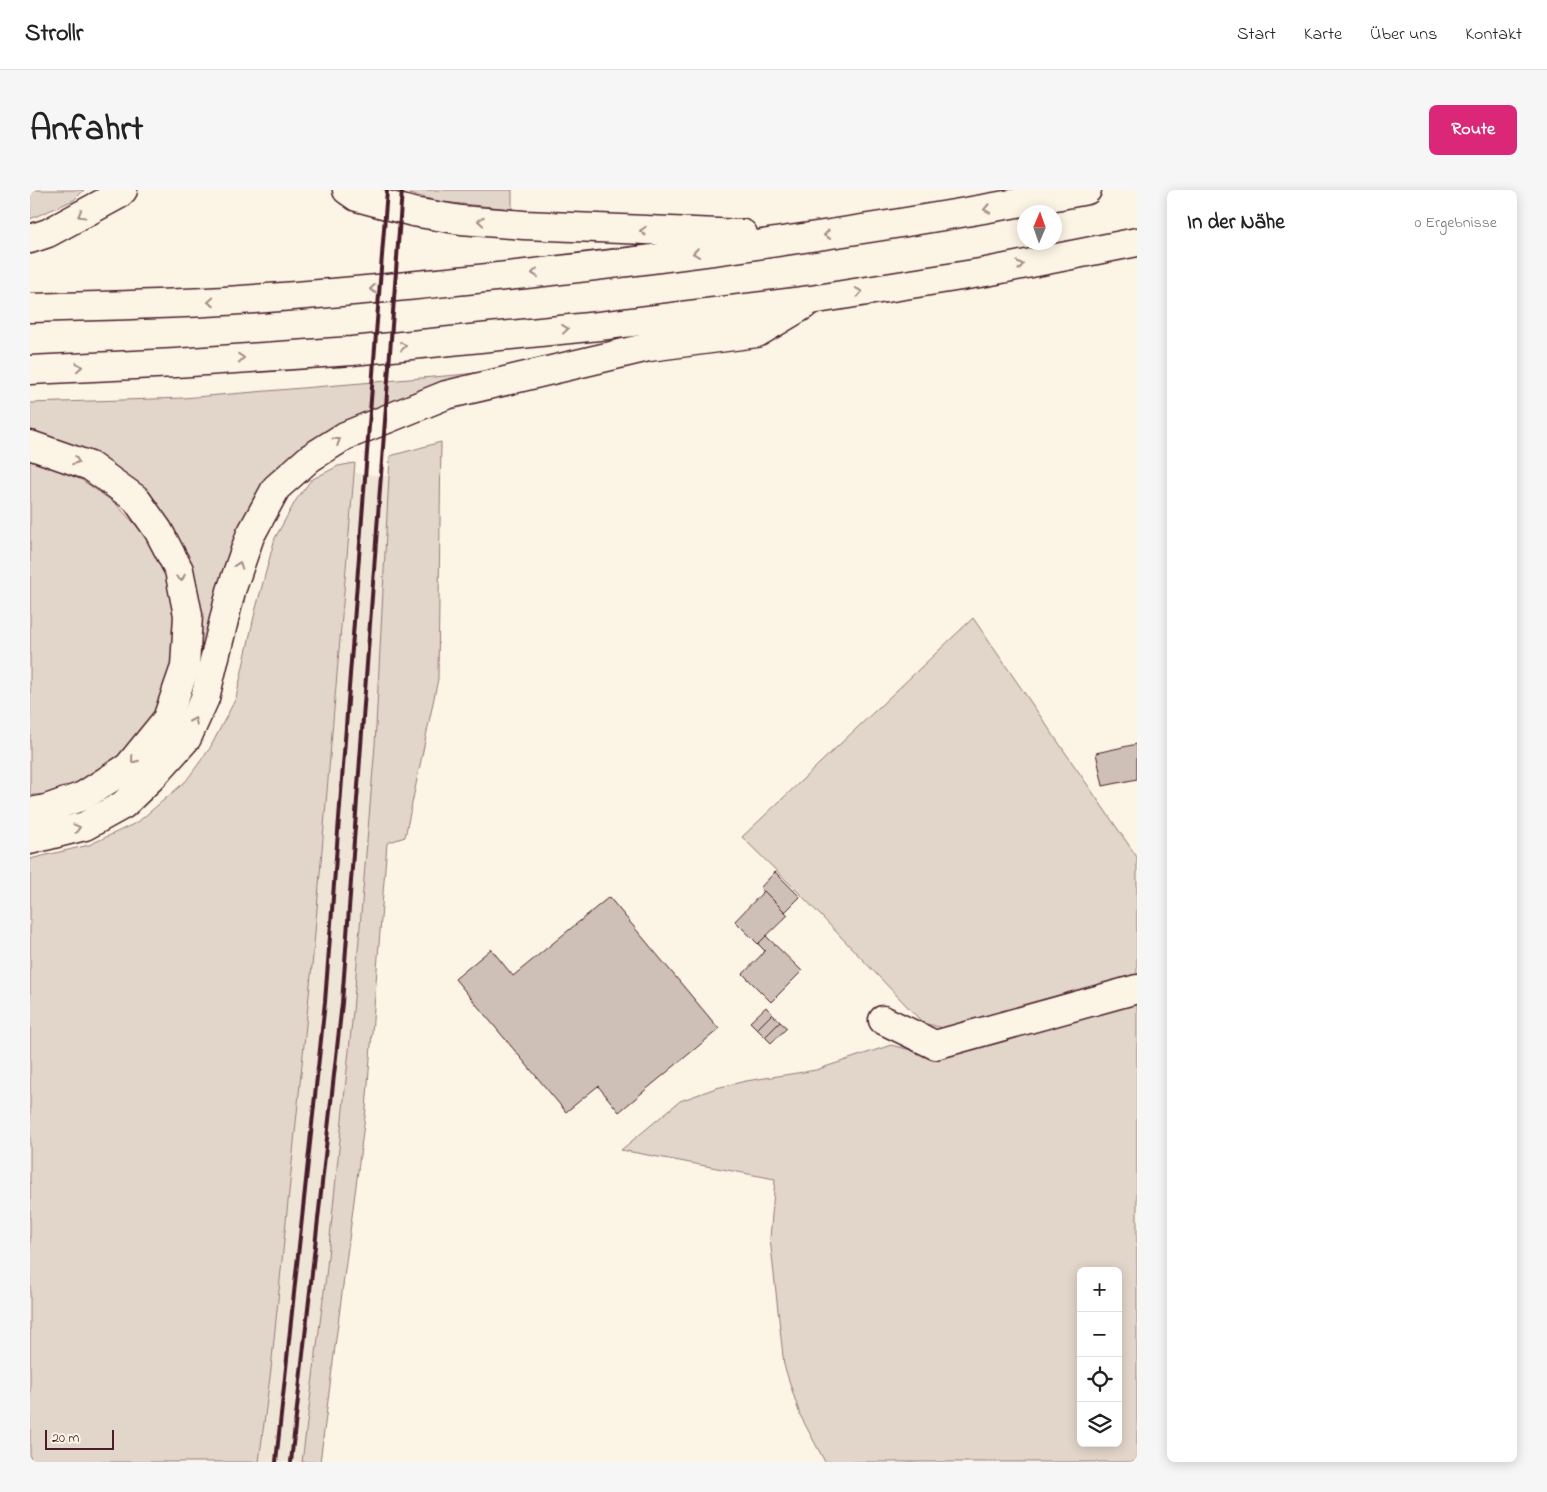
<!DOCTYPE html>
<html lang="de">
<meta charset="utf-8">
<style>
:root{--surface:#fff;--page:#f6f6f6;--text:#222;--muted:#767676;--line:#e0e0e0;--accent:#db2777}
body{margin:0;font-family:"Indie Flower",sans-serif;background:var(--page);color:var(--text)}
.controls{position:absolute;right:15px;bottom:15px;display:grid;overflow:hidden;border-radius:8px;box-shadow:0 2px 12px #0003}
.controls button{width:45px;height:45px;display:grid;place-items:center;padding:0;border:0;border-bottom:1px solid var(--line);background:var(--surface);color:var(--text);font:25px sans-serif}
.compass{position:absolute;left:987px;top:15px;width:45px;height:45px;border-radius:50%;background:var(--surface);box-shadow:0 2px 12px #0003;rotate:2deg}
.scale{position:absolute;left:15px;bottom:12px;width:69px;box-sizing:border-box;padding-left:5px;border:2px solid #4a1f2b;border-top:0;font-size:14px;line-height:18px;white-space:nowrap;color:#4a1f2b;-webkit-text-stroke:4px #fcf5e5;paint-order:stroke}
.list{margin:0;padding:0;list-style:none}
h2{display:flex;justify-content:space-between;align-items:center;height:65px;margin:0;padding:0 20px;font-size:21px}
h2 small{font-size:16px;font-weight:400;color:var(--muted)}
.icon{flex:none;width:28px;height:28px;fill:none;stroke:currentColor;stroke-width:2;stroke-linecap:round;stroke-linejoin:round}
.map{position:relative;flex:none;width:1107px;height:1272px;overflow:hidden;border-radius:8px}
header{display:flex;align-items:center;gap:30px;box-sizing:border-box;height:70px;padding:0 25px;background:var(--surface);border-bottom:1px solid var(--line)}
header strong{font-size:24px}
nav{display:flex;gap:28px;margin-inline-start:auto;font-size:18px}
.intro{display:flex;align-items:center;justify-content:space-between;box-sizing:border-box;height:120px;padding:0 30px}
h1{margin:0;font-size:35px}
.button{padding:12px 22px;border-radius:8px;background:var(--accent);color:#fff;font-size:18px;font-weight:700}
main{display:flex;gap:30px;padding:0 30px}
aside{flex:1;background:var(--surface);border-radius:8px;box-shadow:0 2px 12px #0003}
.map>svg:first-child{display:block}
</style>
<header>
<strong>Strollr</strong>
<nav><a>Start</a><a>Karte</a><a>Über uns</a><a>Kontakt</a></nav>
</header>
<div class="intro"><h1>Anfahrt</h1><a class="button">Route</a></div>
<main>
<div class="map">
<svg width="1107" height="1272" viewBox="0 0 1107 1272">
<rect width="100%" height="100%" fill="#fcf5e5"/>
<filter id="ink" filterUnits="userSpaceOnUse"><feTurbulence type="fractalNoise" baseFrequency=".02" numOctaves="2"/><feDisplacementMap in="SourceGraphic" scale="10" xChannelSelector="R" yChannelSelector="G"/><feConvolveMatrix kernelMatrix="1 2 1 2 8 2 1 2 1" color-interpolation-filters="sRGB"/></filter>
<g filter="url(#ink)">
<path fill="#eee5d7" d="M325,283L359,286L345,555L323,821L296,1086L272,1272H229L241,1179L283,766Z"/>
<g fill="#e2d5ca" stroke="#967a7a" fill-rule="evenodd">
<path d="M0,0H54L44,10L0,29Z"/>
<path d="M380,0H482V19L412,12L380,4Z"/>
<path d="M461,181L280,255L173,473H168L143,341L0,246V213L153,208L427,185Z"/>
<path d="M411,252L408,489L375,647L357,653L336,919L290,1272H272L296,1086L323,821L345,555L360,266Z"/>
<path d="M0,269L52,290L85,313L120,350L139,387L145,426L147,455L140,495L122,534L98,561L37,601L34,597L12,605H0Z"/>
<path d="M325,273L283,766L241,1179L229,1272H0V669L59,655L108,632L156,591L180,558L206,508L225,422L245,348L266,310L281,290L308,276Z"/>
<path d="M943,428L1107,667V789L917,839L893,833L772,706L712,647Z"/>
<path d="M1107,805V1272H795L770,1225L754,1175L740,1048L745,989L591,960L650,911L686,898L716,891L786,880L861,855L889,862L935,857ZM1051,1081H1088V1253H1051Z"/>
</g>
<g fill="#cfc0b7" stroke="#4a1f2b">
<path d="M1107,554V589L1073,596L1066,563Z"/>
<path d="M745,682L770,707L755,722L730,698Z"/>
<path d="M734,701L758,725L728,754L705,731Z"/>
<path d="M579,707L689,839L589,922L568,896L536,922L425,789L461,759L483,786Z"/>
<path d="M736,746L772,781L741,812L713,784L735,761L728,754Z"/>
<path d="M736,817L742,824L727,839L720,832Z"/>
<path d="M742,824L750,832L735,847L727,839Z"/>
<path d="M750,832L757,838L741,853L735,847Z"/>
</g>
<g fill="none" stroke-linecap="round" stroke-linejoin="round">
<defs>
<path id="minor" d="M853,830L905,855L1107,799"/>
<g id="highway">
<path d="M317,0L327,7L383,22L431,30L494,35L713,44"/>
<path d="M0,49L18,43L88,5L93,0"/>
<path d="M0,118C59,116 118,115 176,112C283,106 390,95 496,84C684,63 871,36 1057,0"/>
<path d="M0,180L146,173L322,161L569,136L781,110L956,82L1107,52"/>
<path d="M0,255L60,276L106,309L128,340L149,380L158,425L155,477L137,529L98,577L53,606L16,619L0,622"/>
<path d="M0,650L55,636L93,615L123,586L157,548L175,508L201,401L220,346L246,298L280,268L315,246L416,205L619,157L727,143L774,115"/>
</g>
</defs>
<use href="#minor" stroke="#4a1f2b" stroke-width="31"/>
<use href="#highway" stroke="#4a1f2b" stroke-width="31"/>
<use href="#minor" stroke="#fcf5e5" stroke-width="28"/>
<use href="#highway" stroke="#fcf5e5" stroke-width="28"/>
<g stroke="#4a1f2b" stroke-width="4">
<path d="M246,1272L295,812L357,0"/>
<path d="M261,1272L312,813L372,0"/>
</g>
</g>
<defs><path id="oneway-chevron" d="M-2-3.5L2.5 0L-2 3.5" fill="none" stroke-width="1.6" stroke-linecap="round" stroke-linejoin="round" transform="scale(1.25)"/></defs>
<g stroke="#a38a88">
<use href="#oneway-chevron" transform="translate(957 19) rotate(169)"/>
<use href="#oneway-chevron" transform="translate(51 25) rotate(151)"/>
<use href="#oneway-chevron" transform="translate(451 31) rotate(-175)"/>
<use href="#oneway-chevron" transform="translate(613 41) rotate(-177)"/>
<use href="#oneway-chevron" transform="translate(797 45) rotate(171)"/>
<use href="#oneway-chevron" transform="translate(666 63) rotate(172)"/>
<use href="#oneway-chevron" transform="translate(990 75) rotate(-11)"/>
<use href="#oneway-chevron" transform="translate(505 83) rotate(174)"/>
<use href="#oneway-chevron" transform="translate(343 99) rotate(175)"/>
<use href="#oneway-chevron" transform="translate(829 102) rotate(-9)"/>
<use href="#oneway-chevron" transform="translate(181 112) rotate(176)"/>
<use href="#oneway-chevron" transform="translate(535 139) rotate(-6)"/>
<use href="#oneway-chevron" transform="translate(373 156) rotate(-6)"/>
<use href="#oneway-chevron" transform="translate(211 168) rotate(-4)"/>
<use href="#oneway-chevron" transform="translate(49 177) rotate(-3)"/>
<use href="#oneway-chevron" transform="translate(307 251) rotate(-32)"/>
<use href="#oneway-chevron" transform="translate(46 271) rotate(20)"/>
<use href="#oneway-chevron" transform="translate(209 375) rotate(-71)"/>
<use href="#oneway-chevron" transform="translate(151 388) rotate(79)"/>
<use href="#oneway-chevron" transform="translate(164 531) rotate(-66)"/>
<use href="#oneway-chevron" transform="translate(104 570) rotate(129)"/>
<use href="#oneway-chevron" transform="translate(47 638) rotate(-15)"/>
</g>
</g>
</svg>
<div class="controls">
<button>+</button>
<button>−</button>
<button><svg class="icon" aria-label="locate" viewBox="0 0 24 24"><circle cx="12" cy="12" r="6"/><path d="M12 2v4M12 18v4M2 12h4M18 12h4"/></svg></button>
<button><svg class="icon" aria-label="layers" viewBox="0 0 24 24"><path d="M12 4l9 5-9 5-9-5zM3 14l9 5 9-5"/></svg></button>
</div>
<svg class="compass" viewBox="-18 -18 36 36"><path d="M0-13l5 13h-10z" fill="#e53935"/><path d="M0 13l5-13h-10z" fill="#767676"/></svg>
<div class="scale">20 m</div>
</div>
<aside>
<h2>In der Nähe<small>0 Ergebnisse</small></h2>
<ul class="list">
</ul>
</aside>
</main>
